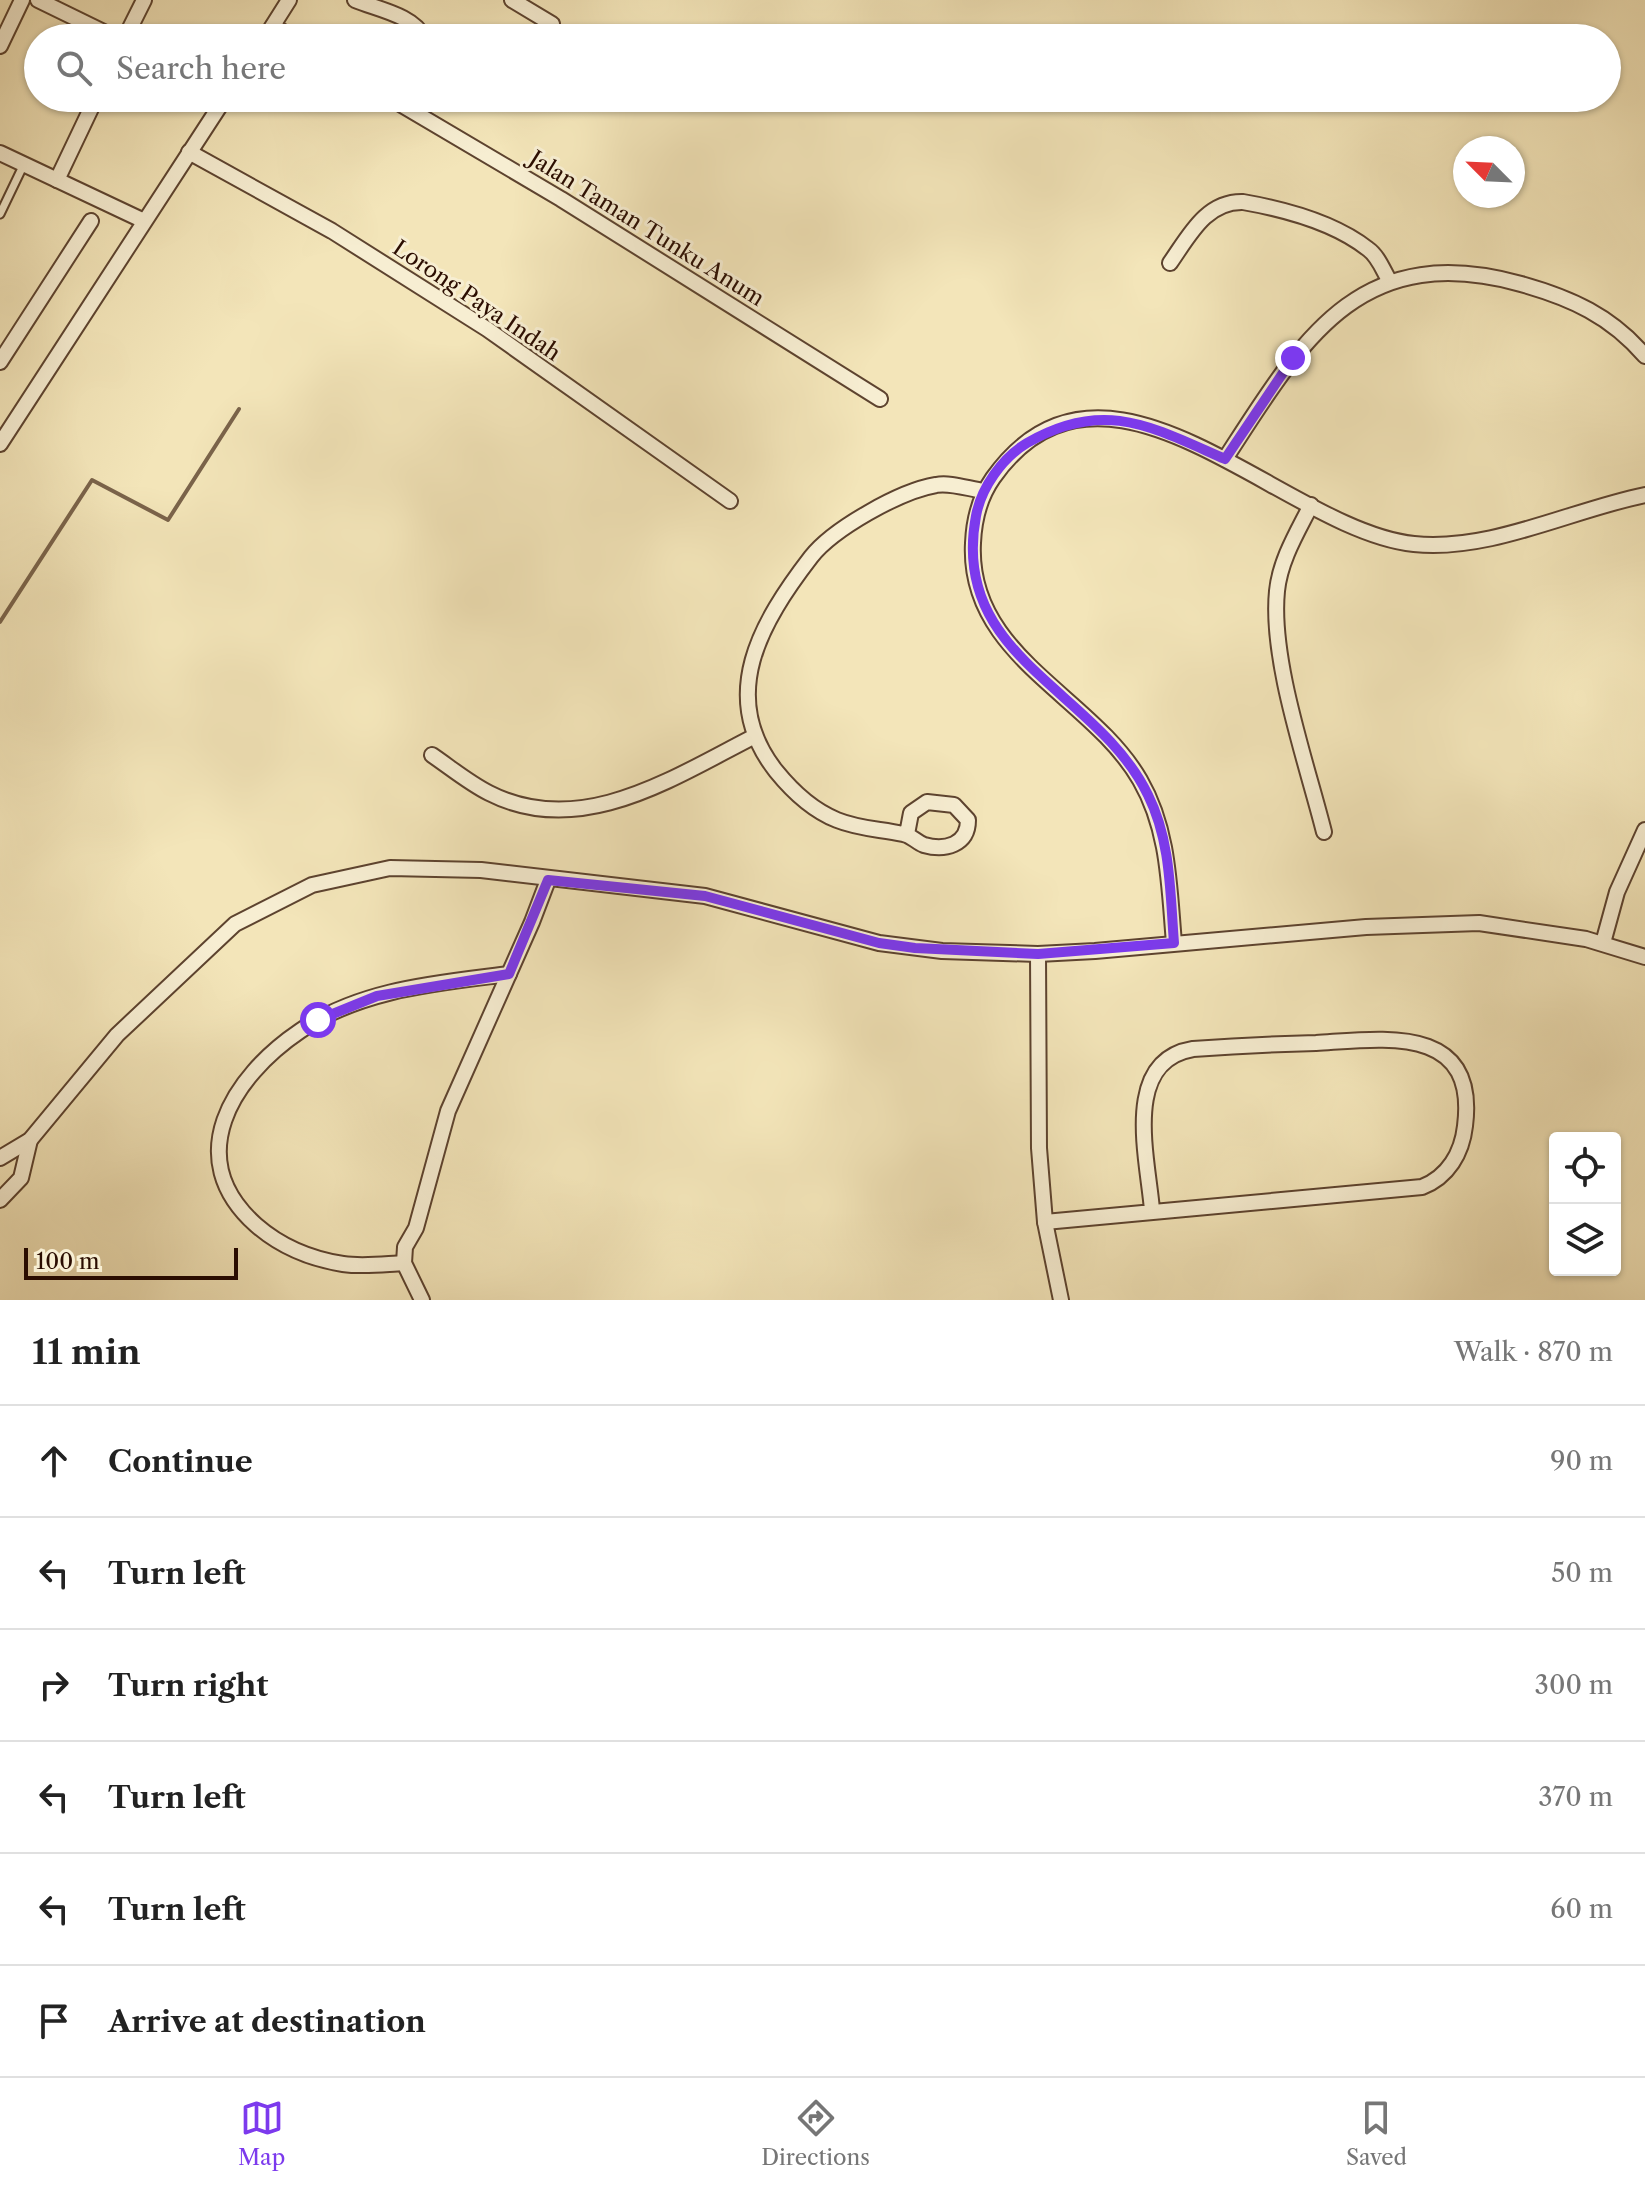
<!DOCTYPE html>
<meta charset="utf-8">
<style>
:root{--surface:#fff;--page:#f2f2f2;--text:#222;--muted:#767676;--line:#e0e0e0;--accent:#7c3aed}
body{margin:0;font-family:"Libre Caslon Text",serif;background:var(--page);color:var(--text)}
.controls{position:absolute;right:24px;bottom:24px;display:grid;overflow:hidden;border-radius:8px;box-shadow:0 2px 6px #0004}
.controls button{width:72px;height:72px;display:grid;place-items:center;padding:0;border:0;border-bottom:2px solid var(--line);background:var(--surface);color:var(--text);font:40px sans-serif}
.compass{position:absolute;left:1453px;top:136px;width:72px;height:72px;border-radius:50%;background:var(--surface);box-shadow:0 2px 6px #0004;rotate:294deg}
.scale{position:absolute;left:24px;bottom:20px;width:214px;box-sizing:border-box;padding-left:8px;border:4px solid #2b0d01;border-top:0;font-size:22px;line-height:28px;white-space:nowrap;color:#2b0d01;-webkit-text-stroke:6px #f7eed2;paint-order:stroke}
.stop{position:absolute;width:24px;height:24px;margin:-18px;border:6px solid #7c3aed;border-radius:50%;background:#fff}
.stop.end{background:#7c3aed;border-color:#fff;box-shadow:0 2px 8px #0008}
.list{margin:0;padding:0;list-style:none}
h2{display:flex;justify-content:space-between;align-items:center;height:104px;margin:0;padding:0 32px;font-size:34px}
h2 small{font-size:26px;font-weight:400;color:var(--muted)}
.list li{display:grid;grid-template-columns:52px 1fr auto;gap:24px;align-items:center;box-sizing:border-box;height:112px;padding:0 32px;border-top:2px solid var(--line)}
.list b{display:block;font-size:30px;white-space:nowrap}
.list em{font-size:26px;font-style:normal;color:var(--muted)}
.icon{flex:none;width:44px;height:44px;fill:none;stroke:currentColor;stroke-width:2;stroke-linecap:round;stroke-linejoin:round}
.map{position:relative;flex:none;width:1645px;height:1300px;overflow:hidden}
.search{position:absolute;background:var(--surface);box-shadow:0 2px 6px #0004;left:24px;right:24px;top:24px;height:88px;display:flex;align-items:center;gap:20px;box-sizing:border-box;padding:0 28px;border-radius:44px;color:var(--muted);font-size:30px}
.sheet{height:776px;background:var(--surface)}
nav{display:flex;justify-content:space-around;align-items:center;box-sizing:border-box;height:112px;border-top:2px solid var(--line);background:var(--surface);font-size:22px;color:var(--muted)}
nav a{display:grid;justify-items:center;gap:4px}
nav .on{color:var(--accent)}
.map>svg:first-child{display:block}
</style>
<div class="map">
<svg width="1645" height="1300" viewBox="0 0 1645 1300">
<rect width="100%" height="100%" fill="#f3e5b9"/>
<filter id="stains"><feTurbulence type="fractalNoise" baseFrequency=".0025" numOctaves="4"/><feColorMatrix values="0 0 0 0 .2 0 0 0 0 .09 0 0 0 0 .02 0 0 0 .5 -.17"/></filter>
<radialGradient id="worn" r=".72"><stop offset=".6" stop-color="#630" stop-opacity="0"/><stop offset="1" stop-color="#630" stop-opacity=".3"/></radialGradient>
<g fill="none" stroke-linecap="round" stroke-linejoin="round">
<path stroke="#7a634a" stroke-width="4" d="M0,622L92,480L168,520L239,409"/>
<defs>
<path id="lane" d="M0,214L24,164"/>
<g id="street">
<path d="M38,0L116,38"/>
<path d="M355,0C376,9 414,15 424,38"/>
<path d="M512,0L552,24"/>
<path d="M273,26L293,38"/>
<path d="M125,38L144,0"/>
<path d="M265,38L289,0"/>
<path d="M0,46L22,0"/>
<path d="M390,98L561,199L880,399"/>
<path d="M189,152L332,231L487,329L730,501"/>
<path d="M0,153L142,220"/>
<path d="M57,180L96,98"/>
<path d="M1170,263C1189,236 1206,201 1243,202C1283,209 1335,223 1368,249C1378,256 1383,270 1389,280"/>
<path d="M0,362L91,221"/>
<path d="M0,444L225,98"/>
<path d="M1225,459C1302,340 1359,239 1521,284C1571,298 1611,316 1645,356"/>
<path d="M1311,505C1298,531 1280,560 1277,591C1270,660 1307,764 1324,832"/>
<path d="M432,755C451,768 469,783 489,793C581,840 674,777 755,736"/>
<path d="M907,834L911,813L927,802L954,805L968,820C968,845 945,851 924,845C916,842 911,835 903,834C880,829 859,829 837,820C812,810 793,792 776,771C717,696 761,622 811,557C833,529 900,491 936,485C950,482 969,489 984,491"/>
<path d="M1174,943C1169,886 1169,830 1140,780C1091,695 967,656 973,543C974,519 979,498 993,478C1107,317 1284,531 1414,544C1490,552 1571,510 1645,495"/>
<path d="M1603,943L1617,892L1645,830"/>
<path d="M1038,954L1039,1148L1045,1222L1061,1300"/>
<path d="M0,1158L30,1140L117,1035L235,924L312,885L390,868L481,870L705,896L879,943L942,951L1038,954L1095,951L1366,927L1479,923L1586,939L1645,957"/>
<path d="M0,1200L21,1178L30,1140"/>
<path d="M1045,1222L1422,1187C1448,1177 1462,1153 1465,1126C1478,1023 1383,1039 1316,1043C1275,1044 1234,1046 1193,1049C1121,1061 1148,1159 1152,1210"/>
<path d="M404,1263C384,1264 364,1267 343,1264C311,1259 280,1246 256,1225C181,1158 232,1077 300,1031C360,989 438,983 509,974"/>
<path d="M422,1300L404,1263L405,1247L416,1228L448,1111L532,922L548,880"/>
</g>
</defs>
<use href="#lane" stroke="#5d432f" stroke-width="11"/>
<use href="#street" stroke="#5d432f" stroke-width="18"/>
<use href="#lane" stroke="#f7eed2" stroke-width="7"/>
<use href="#street" stroke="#f7eed2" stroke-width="14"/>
</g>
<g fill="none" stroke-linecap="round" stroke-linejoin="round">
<path stroke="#7c3aed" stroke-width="10" d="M318,1020L377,996L509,974L548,880L705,896L879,943L915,948L1038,954L1174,943C1170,893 1171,841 1148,795C1097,689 949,658 976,516C981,488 1002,458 1027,443C1104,398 1152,427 1225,459L1293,358"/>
</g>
<g text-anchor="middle" stroke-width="6" stroke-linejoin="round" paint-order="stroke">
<g font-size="22" fill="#2b0d01" stroke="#f7eed2">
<text transform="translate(647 228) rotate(32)" y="8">Jalan Taman Tunku Anum</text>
<text transform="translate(477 300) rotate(34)" y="8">Lorong Paya Indah</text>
</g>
</g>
<rect width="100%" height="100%" filter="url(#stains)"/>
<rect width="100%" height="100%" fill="url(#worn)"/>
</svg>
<div class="controls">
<button><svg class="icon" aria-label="locate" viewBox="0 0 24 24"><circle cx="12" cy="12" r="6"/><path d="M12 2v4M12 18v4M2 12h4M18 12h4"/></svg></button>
<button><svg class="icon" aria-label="layers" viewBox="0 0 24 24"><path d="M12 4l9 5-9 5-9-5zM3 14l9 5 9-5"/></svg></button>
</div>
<svg class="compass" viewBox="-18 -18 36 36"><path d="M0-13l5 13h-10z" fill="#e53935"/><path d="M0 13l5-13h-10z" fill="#767676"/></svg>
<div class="scale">100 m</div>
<div class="stop" style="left:318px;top:1020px"></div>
<div class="stop end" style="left:1293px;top:358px"></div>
<div class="search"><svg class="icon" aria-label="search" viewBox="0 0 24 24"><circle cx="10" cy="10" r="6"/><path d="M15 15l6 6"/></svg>Search here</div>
</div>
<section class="sheet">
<h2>11 min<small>Walk · 870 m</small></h2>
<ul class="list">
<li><svg class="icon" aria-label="ahead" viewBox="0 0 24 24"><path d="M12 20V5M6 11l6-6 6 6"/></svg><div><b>Continue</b></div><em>90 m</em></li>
<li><svg class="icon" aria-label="left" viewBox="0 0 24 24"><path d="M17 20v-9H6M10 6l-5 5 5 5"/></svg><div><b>Turn left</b></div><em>50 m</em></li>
<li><svg class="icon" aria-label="right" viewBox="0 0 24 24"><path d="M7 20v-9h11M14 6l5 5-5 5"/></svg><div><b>Turn right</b></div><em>300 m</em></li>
<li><svg class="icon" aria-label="left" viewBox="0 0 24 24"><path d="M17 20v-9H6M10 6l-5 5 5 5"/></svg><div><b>Turn left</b></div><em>370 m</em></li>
<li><svg class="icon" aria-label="left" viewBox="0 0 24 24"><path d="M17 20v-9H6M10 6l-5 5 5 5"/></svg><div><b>Turn left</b></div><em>60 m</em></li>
<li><svg class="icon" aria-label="arrive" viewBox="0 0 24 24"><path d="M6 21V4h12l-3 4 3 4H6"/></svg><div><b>Arrive at destination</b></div></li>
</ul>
</section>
<nav>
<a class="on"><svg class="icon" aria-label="map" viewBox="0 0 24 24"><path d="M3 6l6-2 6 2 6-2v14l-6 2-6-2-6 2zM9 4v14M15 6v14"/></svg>Map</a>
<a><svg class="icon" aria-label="directions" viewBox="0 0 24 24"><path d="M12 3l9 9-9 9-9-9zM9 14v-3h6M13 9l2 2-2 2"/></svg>Directions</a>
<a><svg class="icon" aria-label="saved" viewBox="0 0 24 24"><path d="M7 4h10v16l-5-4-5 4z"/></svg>Saved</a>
</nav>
